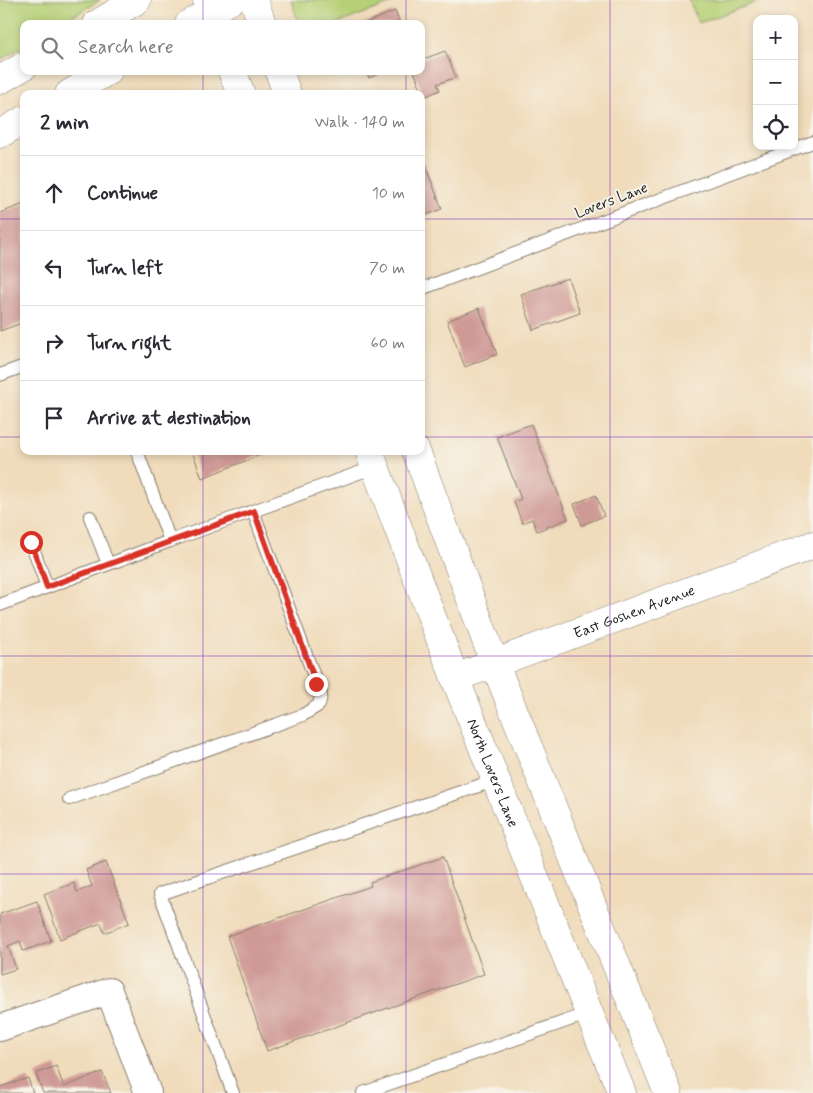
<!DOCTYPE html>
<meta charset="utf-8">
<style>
:root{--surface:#fff;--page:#f7f7f7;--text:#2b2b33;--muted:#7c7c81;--line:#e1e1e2}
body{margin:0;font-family:Mynerve,sans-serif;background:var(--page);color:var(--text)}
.controls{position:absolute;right:15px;top:15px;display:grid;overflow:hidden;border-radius:10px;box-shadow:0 2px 8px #0003}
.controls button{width:45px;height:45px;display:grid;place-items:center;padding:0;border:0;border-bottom:1px solid var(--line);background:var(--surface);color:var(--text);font:25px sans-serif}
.stop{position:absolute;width:15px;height:15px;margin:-11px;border:4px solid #d93025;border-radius:50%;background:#fff}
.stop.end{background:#d93025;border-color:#fff;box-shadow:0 1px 5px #0008}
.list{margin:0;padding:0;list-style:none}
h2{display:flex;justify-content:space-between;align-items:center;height:65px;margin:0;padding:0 20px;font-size:21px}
h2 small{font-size:16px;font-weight:400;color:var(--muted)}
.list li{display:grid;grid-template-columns:32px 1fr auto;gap:15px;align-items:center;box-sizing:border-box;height:75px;padding:0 20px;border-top:1px solid var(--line)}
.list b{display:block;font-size:19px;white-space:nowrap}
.list em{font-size:16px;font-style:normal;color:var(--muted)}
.icon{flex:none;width:28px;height:28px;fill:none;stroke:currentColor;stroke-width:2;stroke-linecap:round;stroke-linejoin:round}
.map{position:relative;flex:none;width:813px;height:1093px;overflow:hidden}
.search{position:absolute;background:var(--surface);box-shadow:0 2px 8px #0003;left:20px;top:20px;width:405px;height:55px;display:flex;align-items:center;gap:12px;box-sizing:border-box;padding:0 18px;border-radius:10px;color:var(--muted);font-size:19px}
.panel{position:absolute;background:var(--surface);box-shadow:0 2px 8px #0003;left:20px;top:90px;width:405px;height:365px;border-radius:10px}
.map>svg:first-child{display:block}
</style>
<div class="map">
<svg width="813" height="1093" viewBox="0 0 813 1093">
<rect width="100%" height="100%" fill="#f7f3e8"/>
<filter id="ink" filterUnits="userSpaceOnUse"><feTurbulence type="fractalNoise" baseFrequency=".02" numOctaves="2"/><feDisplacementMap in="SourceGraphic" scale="10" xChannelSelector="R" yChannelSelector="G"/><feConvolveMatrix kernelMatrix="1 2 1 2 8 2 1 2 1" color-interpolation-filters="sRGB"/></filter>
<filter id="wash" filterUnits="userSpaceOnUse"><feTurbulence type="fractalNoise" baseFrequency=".0096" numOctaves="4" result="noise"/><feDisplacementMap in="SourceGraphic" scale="20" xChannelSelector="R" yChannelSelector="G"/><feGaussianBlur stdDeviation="1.12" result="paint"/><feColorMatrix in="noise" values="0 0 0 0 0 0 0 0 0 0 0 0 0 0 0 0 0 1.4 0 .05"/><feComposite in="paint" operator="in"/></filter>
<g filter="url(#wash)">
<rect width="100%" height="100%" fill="#f0dcbb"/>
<g fill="#b5d076" stroke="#687649">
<path d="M0,0H100L60,24H24V46L0,60Z"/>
<path d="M291,0H400L336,24H299Z"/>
<path d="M689,0H763L699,23Z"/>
</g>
<g id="blocks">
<g fill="#cf9995">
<path d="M395,11L400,24H363Z"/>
<path d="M445,51L456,77L437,84L440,90L424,97L414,71H421V60Z"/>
<path d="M366,71H385L369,78Z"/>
<path d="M424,162L442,209L421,217V163Z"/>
<path d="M24,204V322L0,331V213Z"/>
<path d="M568,278L580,313L533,330L521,294Z"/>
<path d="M479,308L497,354L465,367L447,321Z"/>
<path d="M531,424L568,519L537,531L532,519L522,523L514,502L521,499L497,437Z"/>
<path d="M192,451H262L263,454L202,478Z"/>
<path d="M596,495L604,516L582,525L574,504Z"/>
<path d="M443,857L484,974L267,1051L227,936L371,886L370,882Z"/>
<path d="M106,862L129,923L104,933L101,923L60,939L44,894L74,883L77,892L92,886L86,870Z"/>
<path d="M37,901L51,941L23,951L20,941L8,946L16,969L0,974V914Z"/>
<path d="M56,1066L64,1087L102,1072L111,1093H43L36,1074Z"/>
<path d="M28,1078L33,1093H0V1087Z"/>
</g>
</g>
</g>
<g filter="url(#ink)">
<use href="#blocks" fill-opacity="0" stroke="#867c6c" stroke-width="1"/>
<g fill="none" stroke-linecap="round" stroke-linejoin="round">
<defs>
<g id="service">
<path d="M421,289L813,142"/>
<path d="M0,375L24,366"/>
<path d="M253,511L375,467"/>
<path d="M90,517L108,564"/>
<path d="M31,542L47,587"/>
<path d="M0,605L170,541"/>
<path d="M69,799L303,715L319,705L321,695L253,511L170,541L137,451"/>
<path d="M233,1093L160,894L496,780"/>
<path d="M363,1093L589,1013"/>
</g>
<path id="minor" d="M0,1028L109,991L148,1093"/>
<g id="tertiary">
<path d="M97,24L137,0"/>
<path d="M189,24L231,0"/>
<path d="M0,80L24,66"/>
<path d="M69,94L108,71"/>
<path d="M0,134L24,120"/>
<path id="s1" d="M455,678L813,545"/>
</g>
<g id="primary">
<path d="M207,0L215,24"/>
<path d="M254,0L262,24"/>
<path d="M232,71L241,94"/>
<path d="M279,71L287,94"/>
<path id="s2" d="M369,451L455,678L589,1013L622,1093"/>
<path d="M416,451L494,662L668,1093"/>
</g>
</defs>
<use href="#service" stroke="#867c6c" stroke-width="14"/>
<use href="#minor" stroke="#867c6c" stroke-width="28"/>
<use href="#tertiary" stroke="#867c6c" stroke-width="29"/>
<use href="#primary" stroke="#867c6c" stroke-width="29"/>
<use href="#service" stroke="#fff" stroke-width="12"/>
<use href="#minor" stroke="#fff" stroke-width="26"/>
<use href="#tertiary" stroke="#fff" stroke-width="28"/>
<use href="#primary" stroke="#fff" stroke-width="28"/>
</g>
</g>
<g fill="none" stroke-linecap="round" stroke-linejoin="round" filter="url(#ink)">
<path stroke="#d93025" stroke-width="6" d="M31,542L47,587L254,511L316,684"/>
</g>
<path fill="none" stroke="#7b2cbf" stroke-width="1" stroke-opacity="0.55" d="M203,0V24M406,0V24M610,0V1093M203,71V94M406,71V94M0,219H24M421,219H813M0,437H24M421,437H813M203,451V1093M406,451V1093M0,656H813M0,874H813"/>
<g text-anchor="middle" stroke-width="4" stroke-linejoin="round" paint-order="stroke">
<g font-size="15" fill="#1c1c1c" stroke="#f7f3e8">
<text transform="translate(611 200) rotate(-21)" y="5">Lovers Lane</text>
<text dy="5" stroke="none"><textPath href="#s1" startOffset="191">East Goshen Avenue</textPath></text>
<text dy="5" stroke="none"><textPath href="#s2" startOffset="345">North Lovers Lane</textPath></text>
</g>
</g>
</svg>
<div class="controls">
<button>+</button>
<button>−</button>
<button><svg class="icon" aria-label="locate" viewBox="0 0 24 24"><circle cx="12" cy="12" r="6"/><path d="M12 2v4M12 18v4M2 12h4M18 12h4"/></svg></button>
</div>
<div class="stop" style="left:31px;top:542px"></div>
<div class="stop end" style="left:316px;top:684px"></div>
<div class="search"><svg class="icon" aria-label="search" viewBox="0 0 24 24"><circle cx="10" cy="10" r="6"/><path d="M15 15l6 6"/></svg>Search here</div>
<section class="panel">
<h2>2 min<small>Walk · 140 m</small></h2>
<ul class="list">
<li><svg class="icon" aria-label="ahead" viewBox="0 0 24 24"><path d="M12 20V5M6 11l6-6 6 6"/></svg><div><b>Continue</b></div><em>10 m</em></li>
<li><svg class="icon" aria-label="left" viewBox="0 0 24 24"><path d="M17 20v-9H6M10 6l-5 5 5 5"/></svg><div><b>Turn left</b></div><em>70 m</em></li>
<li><svg class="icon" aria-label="right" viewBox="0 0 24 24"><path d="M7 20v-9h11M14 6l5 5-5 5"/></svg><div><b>Turn right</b></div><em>60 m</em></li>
<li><svg class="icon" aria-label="arrive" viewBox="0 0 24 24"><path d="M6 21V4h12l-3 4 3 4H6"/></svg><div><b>Arrive at destination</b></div></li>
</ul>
</section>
</div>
